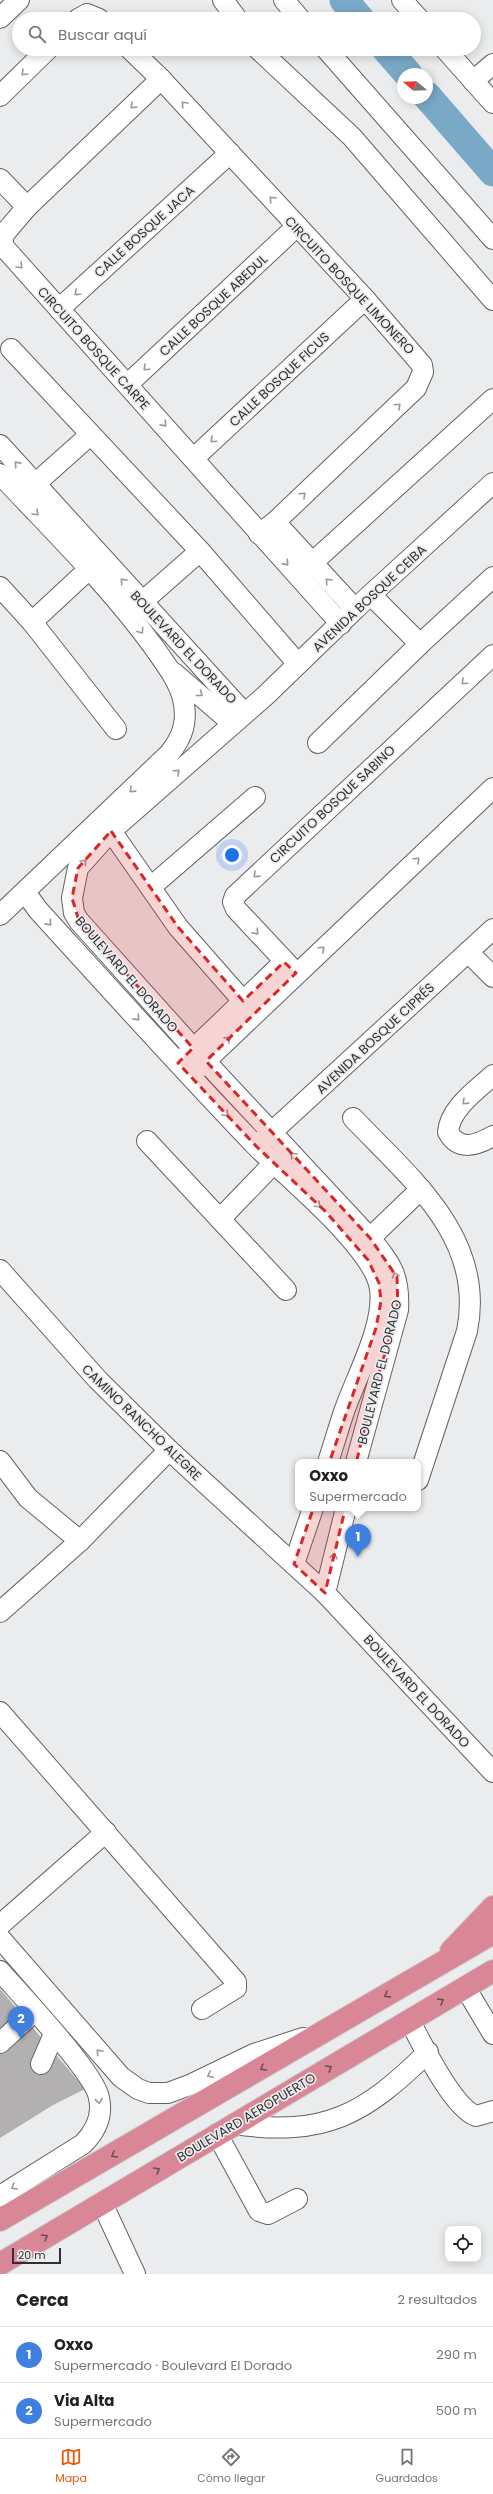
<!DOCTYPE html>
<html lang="es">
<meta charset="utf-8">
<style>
:root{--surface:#fff;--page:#f6f6f6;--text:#222;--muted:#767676;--line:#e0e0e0;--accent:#ea580c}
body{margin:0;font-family:Poppins,sans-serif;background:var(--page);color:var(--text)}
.controls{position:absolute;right:12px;bottom:12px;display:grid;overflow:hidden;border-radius:8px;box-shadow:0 2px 10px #0003}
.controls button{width:36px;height:36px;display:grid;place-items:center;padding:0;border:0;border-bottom:1px solid var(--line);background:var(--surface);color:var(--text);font:20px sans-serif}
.compass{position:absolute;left:397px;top:68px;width:36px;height:36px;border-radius:50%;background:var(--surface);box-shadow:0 2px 10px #0003;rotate:289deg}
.scale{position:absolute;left:12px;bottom:10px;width:49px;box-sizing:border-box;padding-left:4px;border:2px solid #2f3031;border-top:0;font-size:11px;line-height:14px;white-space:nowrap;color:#2f3031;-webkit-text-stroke:3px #ebecee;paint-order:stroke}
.you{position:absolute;left:232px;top:855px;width:14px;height:14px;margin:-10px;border:3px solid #fff;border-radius:50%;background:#1a73e8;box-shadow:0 0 0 6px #1a73e833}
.badge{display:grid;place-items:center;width:26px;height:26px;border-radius:50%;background:var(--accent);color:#fff;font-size:13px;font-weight:700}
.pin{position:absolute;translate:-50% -33px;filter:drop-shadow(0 1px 2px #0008)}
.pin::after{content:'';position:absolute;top:21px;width:14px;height:12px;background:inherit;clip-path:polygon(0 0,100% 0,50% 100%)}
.popup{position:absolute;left:295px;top:1459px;width:126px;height:52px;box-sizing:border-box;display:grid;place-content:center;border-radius:8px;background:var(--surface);filter:drop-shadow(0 1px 3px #0005);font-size:13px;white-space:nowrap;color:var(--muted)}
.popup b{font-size:15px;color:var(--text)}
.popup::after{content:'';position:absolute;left:50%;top:100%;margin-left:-8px;border:8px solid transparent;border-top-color:var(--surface)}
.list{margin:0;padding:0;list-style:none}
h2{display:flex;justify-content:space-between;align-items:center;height:52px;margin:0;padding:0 16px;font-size:17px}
h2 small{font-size:13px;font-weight:400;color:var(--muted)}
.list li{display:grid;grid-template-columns:26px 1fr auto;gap:12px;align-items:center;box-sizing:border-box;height:56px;padding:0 16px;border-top:1px solid var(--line)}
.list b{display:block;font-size:15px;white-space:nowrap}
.list p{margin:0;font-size:13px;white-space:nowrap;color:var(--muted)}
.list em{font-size:13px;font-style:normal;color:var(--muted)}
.icon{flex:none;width:22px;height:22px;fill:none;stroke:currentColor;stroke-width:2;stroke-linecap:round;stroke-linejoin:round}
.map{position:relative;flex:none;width:493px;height:2274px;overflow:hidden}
.search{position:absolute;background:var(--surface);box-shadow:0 2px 10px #0003;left:12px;right:12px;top:12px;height:44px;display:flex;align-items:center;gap:10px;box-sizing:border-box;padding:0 14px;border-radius:22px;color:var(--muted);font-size:15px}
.sheet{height:164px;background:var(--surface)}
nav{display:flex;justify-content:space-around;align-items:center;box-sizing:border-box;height:56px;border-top:1px solid var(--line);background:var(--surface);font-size:11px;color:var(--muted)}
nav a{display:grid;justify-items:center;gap:2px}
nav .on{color:var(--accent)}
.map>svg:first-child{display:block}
</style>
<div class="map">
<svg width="493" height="2274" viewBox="0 0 493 2274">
<rect width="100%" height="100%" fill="#ebecee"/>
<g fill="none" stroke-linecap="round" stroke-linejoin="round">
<g stroke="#79a9c7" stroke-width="29">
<path d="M344,0L360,19"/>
<path d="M386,49L408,74"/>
<path d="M427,96L493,172"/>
</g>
</g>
<path fill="#b2b0b1" d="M0,1989L85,2089L53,2105L0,2138Z"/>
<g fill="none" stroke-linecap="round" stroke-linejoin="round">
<defs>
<g id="minor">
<path d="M223,0L237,19"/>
<path d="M284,0L300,19"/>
<path d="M402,0L419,19"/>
<path d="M0,18L19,0"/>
<path d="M78,19L87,14L99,19"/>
<path d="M130,49L161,79L365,299L422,365L423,372L416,388L275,522L259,534"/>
<path d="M258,49L352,137L493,300"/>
<path d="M326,49L493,239"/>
<path d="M445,49L493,103"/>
<path d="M161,79L27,207L4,234L2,245L341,624"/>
<path d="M473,81L493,64"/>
<path d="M0,96L48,49"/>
<path d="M0,179L27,207"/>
<path d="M59,309L230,153"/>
<path d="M11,349L200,551L298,664"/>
<path d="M128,384L297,226"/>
<path d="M0,445L244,713"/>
<path d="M194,458L365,299"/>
<path d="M0,474C52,530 108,584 153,646C164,662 178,679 183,699C188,721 183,737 169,754L0,915"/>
<path d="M35,484L90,435"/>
<path d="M275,522L355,609"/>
<path d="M312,563L493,399"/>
<path d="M0,587L32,622L116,729"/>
<path d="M371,595L420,644"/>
<path d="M142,602L200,551"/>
<path d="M32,622L88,570"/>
<path d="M174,673L232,723"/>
<path d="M318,743L420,644L493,577"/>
<path d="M111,831L178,927L243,1001"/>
<path d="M152,886L255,797"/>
<path d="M25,892L38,910C110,989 182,1069 256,1146C286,1177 375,1248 380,1289C385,1325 357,1375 345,1409C339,1426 334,1444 328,1462"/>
<path d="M468,952L493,977"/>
<path d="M296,973L236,909L233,902L235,896L493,655"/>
<path d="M184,1058L284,962"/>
<path d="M196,1070L493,788"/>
<path d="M493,1075C477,1090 450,1108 448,1132C459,1152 477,1145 493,1136"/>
<path d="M353,1118C410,1178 486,1238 467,1331L418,1480"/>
<path d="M147,1141L286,1290"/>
<path d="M262,1141L493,929"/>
<path d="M220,1219L274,1163"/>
<path d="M370,1238L421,1189"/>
<path d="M0,1270L98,1380L169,1450L325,1593L493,1772"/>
<path d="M0,1461L28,1498L80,1541L169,1450"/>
<path d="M356,1462L398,1310C400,1275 391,1264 370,1238L193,1048L79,921L74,913L72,898L78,868L111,831L265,696L355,609L493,483"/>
<path d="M294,1564L313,1508"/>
<path d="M325,1593L346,1508"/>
<path d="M0,1612L80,1541"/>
<path d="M0,1712L236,1982V1988L202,2009"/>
<path d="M0,1925L106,1832"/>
<path d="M0,1938L121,2077L138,2089L149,2093H168L192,2084L254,2054L303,2038"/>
<path d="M0,1971C20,1994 95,2073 99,2098C103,2116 96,2131 83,2144L0,2196"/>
<path d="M465,1987L493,2034"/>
<path d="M409,2020C422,2043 452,2107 476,2116L493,2111"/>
<path d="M0,2043L35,2011"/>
<path d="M41,2064L54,2034"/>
<path d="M234,2124C325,2137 364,2115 428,2052"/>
<path d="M217,2134L259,2211L268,2214L297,2199"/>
<path d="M102,2203L135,2274"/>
</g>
<g id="highway">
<path d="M451,1951L493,1907"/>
<path d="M0,2220L493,1933"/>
<path d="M0,2264L493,1971"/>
</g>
</defs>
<use href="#minor" stroke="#626365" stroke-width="22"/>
<use href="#highway" stroke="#c9c9c9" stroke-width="24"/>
<use href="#minor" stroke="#fff" stroke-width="20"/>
<use href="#highway" stroke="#d98797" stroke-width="22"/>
</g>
<defs><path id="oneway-chevron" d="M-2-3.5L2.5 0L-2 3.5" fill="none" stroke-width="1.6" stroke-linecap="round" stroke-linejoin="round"/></defs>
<g stroke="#979898">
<use href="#oneway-chevron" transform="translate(24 73) rotate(135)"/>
<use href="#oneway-chevron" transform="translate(184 104) rotate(-133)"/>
<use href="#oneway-chevron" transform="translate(133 106) rotate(136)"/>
<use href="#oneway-chevron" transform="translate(272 199) rotate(-133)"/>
<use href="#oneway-chevron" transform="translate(20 266) rotate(47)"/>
<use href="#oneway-chevron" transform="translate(77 293) rotate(138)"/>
<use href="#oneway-chevron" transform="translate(146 368) rotate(137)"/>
<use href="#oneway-chevron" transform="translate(398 406) rotate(-43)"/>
<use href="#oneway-chevron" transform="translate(164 424) rotate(48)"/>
<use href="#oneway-chevron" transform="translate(213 440) rotate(137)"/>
<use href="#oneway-chevron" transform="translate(17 464) rotate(-132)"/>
<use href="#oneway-chevron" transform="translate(303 495) rotate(-43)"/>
<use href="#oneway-chevron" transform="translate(36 513) rotate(47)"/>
<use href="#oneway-chevron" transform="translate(286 563) rotate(48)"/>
<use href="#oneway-chevron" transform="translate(123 581) rotate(-132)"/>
<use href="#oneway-chevron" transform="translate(328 581) rotate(-133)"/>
<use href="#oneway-chevron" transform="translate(141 631) rotate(54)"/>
<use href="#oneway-chevron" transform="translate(464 682) rotate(137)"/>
<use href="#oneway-chevron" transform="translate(200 694) rotate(38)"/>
<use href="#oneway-chevron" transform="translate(177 772) rotate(-42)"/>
<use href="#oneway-chevron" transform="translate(132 790) rotate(136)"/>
<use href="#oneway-chevron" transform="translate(417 860) rotate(-43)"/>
<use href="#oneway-chevron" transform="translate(84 862) rotate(-49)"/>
<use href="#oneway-chevron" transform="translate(256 875) rotate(136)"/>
<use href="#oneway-chevron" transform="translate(49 923) rotate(48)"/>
<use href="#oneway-chevron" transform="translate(256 932) rotate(48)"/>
<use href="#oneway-chevron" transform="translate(322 949) rotate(-43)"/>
<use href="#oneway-chevron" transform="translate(137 1018) rotate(48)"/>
<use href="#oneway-chevron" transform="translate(228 1039) rotate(-44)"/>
<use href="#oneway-chevron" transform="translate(465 1102) rotate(136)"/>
<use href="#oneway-chevron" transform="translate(226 1114) rotate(47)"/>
<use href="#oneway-chevron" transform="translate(293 1155) rotate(-133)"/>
<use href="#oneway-chevron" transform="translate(318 1205) rotate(43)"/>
<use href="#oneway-chevron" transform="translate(395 1275) rotate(-109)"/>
<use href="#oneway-chevron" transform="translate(334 1556) rotate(-76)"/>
<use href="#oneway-chevron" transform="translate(99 2052) rotate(-131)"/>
<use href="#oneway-chevron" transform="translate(210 2075) rotate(153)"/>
<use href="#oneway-chevron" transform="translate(99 2101) rotate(80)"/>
<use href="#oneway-chevron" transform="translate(14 2187) rotate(149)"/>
</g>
<g stroke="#6a4e55">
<use href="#oneway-chevron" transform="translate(387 1995) rotate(150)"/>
<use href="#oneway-chevron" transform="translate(441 2001) rotate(-30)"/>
<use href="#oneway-chevron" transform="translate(263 2068) rotate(149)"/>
<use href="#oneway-chevron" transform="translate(329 2068) rotate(-31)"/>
<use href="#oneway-chevron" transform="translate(114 2155) rotate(150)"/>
<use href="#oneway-chevron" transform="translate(157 2170) rotate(-31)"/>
<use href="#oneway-chevron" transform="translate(45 2237) rotate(-31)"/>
</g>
<path fill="#d62828" fill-opacity="0.2" stroke="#d62828" stroke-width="3" stroke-dasharray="8 5" stroke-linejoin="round" d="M111,831L178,927L243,1001L284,962L296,973L206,1061L370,1238L397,1277L398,1310L372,1397L325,1593L294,1564L376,1328L381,1301L379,1283L368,1260L326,1212L257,1147L178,1063L193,1048L79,921L72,898L78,868Z"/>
<g text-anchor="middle" stroke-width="3.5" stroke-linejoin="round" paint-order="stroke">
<g font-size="13" fill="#2f3031" stroke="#ebecee">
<text transform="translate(144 231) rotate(-42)" y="5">CALLE BOSQUE JACA</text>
<text transform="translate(350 285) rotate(47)" y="5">CIRCUITO BOSQUE LIMONERO</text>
<text transform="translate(213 305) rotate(-43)" y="5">CALLE BOSQUE ABEDUL</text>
<text transform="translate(94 348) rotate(48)" y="5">CIRCUITO BOSQUE CARPE</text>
<text transform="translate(279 379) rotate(-43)" y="5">CALLE BOSQUE FICUS</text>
<text transform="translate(369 598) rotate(-43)" y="5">AVENIDA BOSQUE CEIBA</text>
<text transform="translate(184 647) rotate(47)" y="5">BOULEVARD EL DORADO</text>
<text transform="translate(332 804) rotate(-43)" y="5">CIRCUITO BOSQUE SABINO</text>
<text transform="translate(127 974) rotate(49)" y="5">BOULEVARD EL DORADO</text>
<text transform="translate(375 1038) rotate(-43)" y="5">AVENIDA BOSQUE CIPRÉS</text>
<text transform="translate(379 1372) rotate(-76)" y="5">BOULEVARD EL DORADO</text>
<text transform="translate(142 1422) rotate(44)" y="5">CAMINO RANCHO ALEGRE</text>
<text transform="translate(417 1691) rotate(47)" y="5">BOULEVARD EL DORADO</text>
<text transform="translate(246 2117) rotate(-31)" y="5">BOULEVARD AEROPUERTO</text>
</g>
</g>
</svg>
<div class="controls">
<button><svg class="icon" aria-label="locate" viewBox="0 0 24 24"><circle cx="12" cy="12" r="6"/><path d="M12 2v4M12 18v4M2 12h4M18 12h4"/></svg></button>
</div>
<svg class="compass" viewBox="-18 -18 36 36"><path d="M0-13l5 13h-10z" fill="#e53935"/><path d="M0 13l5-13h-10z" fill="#767676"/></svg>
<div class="scale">20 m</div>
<div class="you"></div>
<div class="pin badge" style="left:358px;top:1557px;background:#3f7fe0">1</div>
<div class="popup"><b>Oxxo</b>Supermercado</div>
<div class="pin badge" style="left:21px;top:2039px;background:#3f7fe0">2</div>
<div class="search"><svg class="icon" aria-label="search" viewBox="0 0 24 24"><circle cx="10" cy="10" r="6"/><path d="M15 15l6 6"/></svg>Buscar aquí</div>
</div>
<section class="sheet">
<h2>Cerca<small>2 resultados</small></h2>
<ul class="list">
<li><span class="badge" style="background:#3f7fe0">1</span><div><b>Oxxo</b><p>Supermercado · Boulevard El Dorado</p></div><em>290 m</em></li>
<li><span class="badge" style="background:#3f7fe0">2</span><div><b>Via Alta</b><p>Supermercado</p></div><em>500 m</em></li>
</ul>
</section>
<nav>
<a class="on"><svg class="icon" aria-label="map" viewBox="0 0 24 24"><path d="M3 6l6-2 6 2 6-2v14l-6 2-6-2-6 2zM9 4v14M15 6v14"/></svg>Mapa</a>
<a><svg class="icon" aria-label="directions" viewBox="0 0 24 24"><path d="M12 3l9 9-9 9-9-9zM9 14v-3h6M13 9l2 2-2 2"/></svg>Cómo llegar</a>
<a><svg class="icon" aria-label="saved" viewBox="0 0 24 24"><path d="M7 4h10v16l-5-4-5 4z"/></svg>Guardados</a>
</nav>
